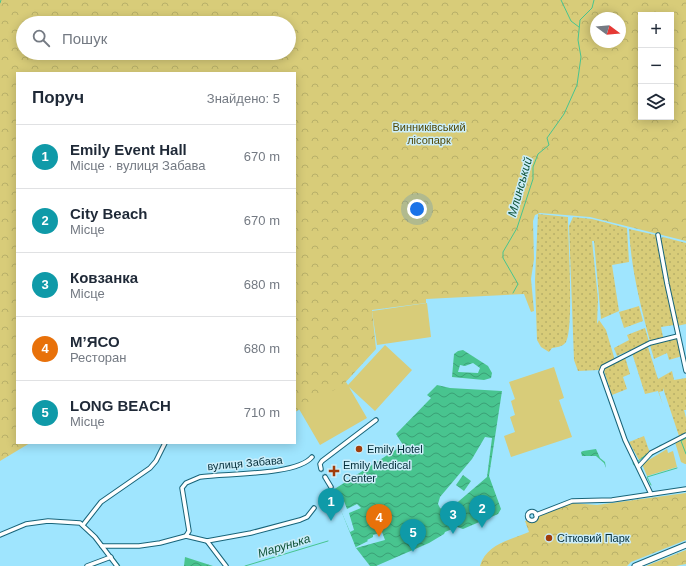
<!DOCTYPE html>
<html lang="uk">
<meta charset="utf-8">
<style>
:root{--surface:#fff;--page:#f2f2f3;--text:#1f2937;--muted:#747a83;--line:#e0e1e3;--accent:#a13d0b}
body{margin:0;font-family:Arial,sans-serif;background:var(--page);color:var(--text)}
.controls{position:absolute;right:12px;top:12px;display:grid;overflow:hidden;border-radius:0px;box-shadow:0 2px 10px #0003}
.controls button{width:36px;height:36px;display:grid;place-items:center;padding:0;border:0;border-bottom:1px solid var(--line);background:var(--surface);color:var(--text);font:20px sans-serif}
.compass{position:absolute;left:590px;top:12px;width:36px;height:36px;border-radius:50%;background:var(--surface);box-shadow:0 2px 10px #0003;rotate:106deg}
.you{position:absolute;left:417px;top:209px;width:14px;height:14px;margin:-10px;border:3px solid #fff;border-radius:50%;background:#1a73e8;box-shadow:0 0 0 6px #1a73e833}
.badge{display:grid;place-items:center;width:26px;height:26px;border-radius:50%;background:var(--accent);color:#fff;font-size:13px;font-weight:700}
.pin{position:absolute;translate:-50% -33px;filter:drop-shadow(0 1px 2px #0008)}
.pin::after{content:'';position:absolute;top:21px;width:14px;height:12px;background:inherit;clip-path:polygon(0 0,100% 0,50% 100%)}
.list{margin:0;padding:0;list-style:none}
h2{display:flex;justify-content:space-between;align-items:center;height:52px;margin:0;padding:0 16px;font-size:17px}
h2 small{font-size:13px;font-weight:400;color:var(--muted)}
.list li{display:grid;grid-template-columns:26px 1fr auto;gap:12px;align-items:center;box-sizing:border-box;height:64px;padding:0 16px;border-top:1px solid var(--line)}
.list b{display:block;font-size:15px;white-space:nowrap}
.list p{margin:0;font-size:13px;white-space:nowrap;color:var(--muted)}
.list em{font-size:13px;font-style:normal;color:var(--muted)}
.icon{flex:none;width:22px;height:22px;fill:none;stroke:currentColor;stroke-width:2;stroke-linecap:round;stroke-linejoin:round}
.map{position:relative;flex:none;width:686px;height:566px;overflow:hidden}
.search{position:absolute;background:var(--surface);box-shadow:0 2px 10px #0003;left:16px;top:16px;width:280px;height:44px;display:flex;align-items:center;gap:10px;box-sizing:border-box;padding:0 14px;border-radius:22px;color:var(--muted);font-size:15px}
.panel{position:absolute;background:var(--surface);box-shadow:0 2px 10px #0003;left:16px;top:72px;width:280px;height:372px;border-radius:0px}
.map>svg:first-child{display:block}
</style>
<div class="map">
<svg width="686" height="566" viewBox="0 0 686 566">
<defs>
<pattern id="park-crowns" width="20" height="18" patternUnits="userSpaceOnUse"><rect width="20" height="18" fill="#d8cc79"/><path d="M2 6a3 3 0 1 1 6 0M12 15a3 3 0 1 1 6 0" fill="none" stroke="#b8b069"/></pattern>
<pattern id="garden-dots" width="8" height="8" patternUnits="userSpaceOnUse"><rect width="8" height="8" fill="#d8cc79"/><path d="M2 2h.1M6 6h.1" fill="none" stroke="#b8b069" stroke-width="1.8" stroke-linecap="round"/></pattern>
<pattern id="water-waves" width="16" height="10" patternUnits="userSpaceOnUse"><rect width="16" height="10" fill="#48c48f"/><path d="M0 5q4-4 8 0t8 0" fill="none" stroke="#3aa076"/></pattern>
</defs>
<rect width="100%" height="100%" fill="#9fe5fe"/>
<g fill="#d8cc79">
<path d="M427,303L431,337L377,345L372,311Z"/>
<path d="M385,345L412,370L375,411L349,387L367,418L320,445L299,409L346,382L348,385Z"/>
<path d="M554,367L564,398L559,400L572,437L511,457L504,436L515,432L510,417L515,415L511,401L515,399L509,382Z"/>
<path d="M686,438V464H685L681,462L675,442Z"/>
<path d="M667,449L668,453L673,451L677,467L647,476L642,464Z"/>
</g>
<g fill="url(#park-crowns)" fill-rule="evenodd">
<path d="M0,0H686V241L590,217L540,213L535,215L533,221L534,259L531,279L534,311L531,312L524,294L426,299V303L372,310L376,349L343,385L295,412V73H17V443H30L0,461ZM641,15H671V117H641ZM596,18H620V42H596ZM23,23H289V53H23Z"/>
<path d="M686,493V540L631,562L627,566H480C486,544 510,540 529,532L525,521L571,503L597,505Z"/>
<path d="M686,550V564L676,566H646Z"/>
</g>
<g fill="url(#garden-dots)">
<path d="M538,214L568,217C568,239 574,328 566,342C562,347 558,347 552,348L549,352L541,347L537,340L535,280Z"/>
<path d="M573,217L592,219L627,228L629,262L612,265L619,311L601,319L594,241H592L598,299L597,324L599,320L606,330L614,357L613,361L601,366L599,370L578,371L574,360L569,226Z"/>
<path d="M629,229L656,235L674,325L661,327L663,337L650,341C640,304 631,268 629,229Z"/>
<path d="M663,237L686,243V324L677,326L660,239Z"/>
<path d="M639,306L643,321L624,328L619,312Z"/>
<path d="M645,328L649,342L617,356L614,348L629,340L627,335Z"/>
<path d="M677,337L682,356L669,360L667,353L654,359L650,345Z"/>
<path d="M645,347H648L658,379L672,371L674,380L686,378V410H684L686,418V433L679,436L663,388V391L659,392L663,405L658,391L645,394L632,353Z"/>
<path d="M625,357L630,374L623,377L627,389L612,395L603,368Z"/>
<path d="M644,436L650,453L639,460L629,442Z"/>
</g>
<g fill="url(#water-waves)" fill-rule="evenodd">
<path d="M463,350L488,366L492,373L491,378L484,380L452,377L454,354L458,351ZM473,363L480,368L478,373L458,372L460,365L465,366Z"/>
<path d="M437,385L450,388L502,391L489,476L501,509L498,514L463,529L457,527L445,532L444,534L429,543L376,566H370L356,548L333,490L403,445L396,434L431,398L427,395ZM485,437L492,438L487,477L452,507L446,511L440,508L438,504L440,497L472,459Z"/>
<path d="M596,449L600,458L605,462L606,468L604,463L596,456H582L581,452L583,451Z"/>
<path d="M463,475L471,481L464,491L456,485Z"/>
<path d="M185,557L213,566H184Z"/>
</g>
<g fill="#9fe5fe">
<path d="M342,496L347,509L357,504L361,508L349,513L354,530L350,532L336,499Z"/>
<path d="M382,532L385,540L356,548V547L368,541L367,540L373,537V535Z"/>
</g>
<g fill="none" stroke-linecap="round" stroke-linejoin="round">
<g stroke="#48c48f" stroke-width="1">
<path d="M561,0L571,21L579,27"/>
<path d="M0,3L1,0"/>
<path d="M513,293L518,284L503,258V252L517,228L533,179V167L538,154L549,145L547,138L564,114L577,85L581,57L578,40L580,20L592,8L594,0"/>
<path d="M686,438L681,441L686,454"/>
<path d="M655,449L661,445"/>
<path d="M650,457L655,453"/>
<path d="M637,462L647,454"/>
<path d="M633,463L634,465"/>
<path d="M651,485L647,477L677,468"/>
<path d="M113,557L120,566"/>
<path d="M93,566L103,562"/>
<path d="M245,566L328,541"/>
</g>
<path stroke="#80c0d7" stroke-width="3.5" stroke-dasharray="3.5 2" stroke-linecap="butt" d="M321,469L325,477"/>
<defs>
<g id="minor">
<path d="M658,235L667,284L686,371"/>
<path d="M639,466L651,453L686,435"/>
<path d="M321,469L320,464L322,461L376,420"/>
<path d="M325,477L331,487"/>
<path d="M651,494L625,440L601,372L603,367L650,343L678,336"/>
<circle cx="532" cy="516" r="4.5"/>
<path d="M536,515L572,501L612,500L686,489"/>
<path d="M83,525L101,502L150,468L156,461L165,443"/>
<path d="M0,535L26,524L48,521L80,523L95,537L117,566"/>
<path d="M186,536L189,531L182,488L186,483L200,477C225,473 296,476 312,457"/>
<path d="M207,541L226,566"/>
<path d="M102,546H139L160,543L186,536L207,541L251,533L300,520L307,517L314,508"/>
<path d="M87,566L111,557"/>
</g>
<path id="primary" d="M635,566L686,545"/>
</defs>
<use href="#minor" stroke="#186479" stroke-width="5.5"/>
<use href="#primary" stroke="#186479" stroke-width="7"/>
<use href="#minor" stroke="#fff" stroke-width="3.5"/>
<use href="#primary" stroke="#fff" stroke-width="5"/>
</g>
<g fill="#a13d0b" stroke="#cbedf9" stroke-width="1.5">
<circle cx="359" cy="449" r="4"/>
<path d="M332 465h4v4h4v4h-4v4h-4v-4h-4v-4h4z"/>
<circle cx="549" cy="538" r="4"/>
</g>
<g text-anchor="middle" stroke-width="3" stroke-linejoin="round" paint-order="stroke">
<g font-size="11" fill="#514907" stroke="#cbedf9">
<text x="429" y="131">Винниківський<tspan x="429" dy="13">лісопарк</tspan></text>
</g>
<g font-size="11" fill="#032d39" stroke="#cbedf9" text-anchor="start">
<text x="367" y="453">Emily Hotel</text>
<text x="343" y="469">Emily Medical<tspan x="343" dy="13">Center</tspan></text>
<text x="557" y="542">Сітковий Парк</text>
</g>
<g font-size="11" fill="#032d39" stroke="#cbedf9">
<text transform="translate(245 463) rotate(-5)" y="4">вулиця Забава</text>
</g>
<g font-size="12" font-style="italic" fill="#0f5338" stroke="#cbedf9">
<text transform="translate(520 187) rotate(-74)" y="4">Млинський</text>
<text transform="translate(284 546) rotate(-17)" y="4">Марунька</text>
</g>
</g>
</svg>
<div class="controls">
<button>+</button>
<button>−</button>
<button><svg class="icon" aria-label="layers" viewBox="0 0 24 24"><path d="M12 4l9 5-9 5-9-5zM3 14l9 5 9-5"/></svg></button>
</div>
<svg class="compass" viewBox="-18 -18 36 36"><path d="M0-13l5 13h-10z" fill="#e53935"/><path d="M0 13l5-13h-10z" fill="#747a83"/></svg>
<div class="you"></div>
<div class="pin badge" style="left:331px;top:521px;background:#0f9aa8">1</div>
<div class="pin badge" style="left:482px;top:528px;background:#0f9aa8">2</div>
<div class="pin badge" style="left:453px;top:534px;background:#0f9aa8">3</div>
<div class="pin badge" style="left:379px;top:537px;background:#e8710a">4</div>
<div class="pin badge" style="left:413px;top:552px;background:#0f9aa8">5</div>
<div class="search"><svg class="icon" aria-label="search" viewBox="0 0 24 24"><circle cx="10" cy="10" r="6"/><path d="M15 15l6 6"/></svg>Пошук</div>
<section class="panel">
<h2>Поруч<small>Знайдено: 5</small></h2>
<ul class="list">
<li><span class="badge" style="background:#0f9aa8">1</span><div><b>Emily Event Hall</b><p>Місце · вулиця Забава</p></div><em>670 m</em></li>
<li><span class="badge" style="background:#0f9aa8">2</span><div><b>City Beach</b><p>Місце</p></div><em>670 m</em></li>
<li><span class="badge" style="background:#0f9aa8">3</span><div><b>Ковзанка</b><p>Місце</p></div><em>680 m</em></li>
<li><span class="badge" style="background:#e8710a">4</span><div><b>М’ЯСО</b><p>Ресторан</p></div><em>680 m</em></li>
<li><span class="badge" style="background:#0f9aa8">5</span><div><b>LONG BEACH</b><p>Місце</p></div><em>710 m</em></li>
</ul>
</section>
</div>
